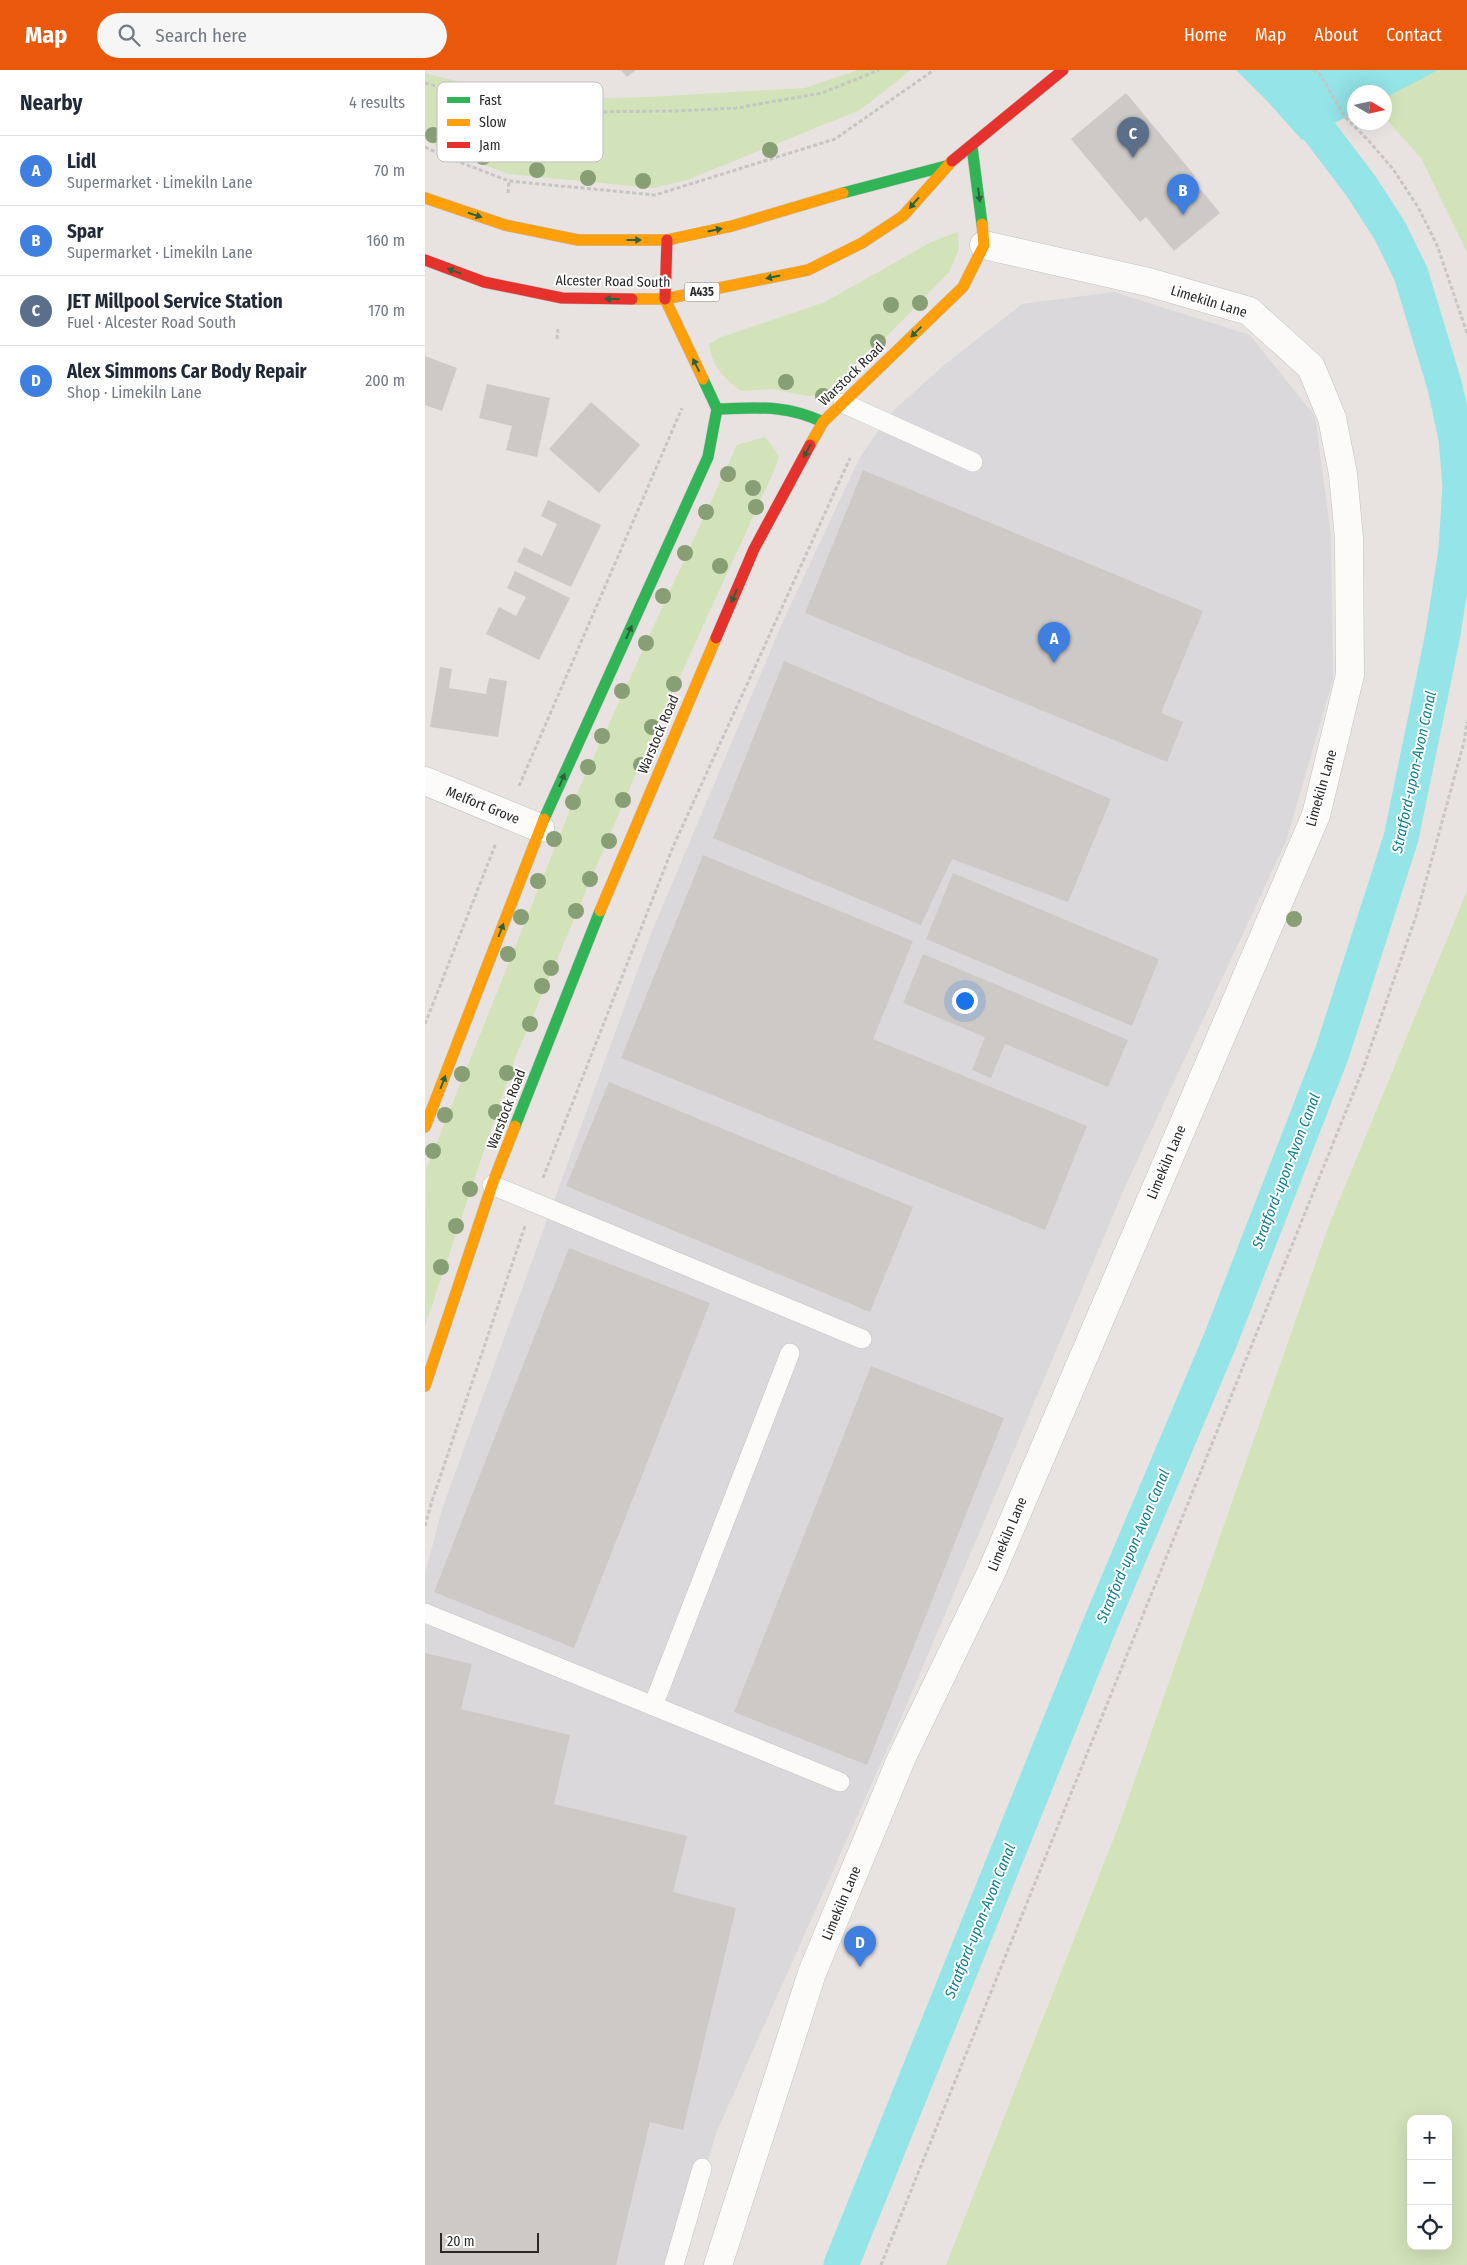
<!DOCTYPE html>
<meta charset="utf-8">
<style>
:root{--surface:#fff;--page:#f6f6f7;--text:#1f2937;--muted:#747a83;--line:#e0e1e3;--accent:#ea580c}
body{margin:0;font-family:"Fira Sans Condensed",sans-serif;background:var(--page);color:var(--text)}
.controls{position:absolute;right:15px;bottom:15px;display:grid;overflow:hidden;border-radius:10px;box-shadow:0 5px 20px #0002}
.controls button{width:45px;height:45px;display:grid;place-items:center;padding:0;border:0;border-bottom:1px solid var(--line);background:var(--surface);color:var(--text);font:25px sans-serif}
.compass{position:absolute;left:922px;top:15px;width:45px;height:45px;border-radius:50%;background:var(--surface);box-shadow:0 5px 20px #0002;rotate:99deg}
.scale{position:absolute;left:15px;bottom:12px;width:99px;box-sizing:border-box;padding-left:5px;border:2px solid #2a2a2a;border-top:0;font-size:14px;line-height:18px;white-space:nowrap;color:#2a2a2a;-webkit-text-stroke:4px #fff;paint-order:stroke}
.you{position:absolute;left:539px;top:930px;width:18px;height:18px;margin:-12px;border:4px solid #fff;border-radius:50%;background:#1a73e8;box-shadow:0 0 0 8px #1a73e833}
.badge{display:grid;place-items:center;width:32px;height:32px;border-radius:50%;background:var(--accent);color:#fff;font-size:16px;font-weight:700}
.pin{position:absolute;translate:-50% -41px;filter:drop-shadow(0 1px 2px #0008)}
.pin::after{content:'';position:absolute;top:26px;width:18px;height:15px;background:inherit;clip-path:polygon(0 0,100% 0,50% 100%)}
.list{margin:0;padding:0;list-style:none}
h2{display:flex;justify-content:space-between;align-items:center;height:65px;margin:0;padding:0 20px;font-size:21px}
h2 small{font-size:16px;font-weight:400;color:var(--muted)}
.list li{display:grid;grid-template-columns:32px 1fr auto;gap:15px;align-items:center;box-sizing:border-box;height:70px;padding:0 20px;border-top:1px solid var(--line)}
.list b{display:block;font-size:19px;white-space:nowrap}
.list p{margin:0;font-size:16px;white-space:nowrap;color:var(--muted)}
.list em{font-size:16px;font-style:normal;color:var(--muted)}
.icon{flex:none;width:28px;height:28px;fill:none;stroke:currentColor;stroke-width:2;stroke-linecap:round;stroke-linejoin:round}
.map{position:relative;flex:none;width:1042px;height:2195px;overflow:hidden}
header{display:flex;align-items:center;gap:30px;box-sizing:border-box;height:70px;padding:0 25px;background:var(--accent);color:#fff}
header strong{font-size:24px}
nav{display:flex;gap:28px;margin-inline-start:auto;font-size:18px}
.search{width:350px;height:45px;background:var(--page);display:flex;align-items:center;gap:12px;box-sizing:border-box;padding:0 18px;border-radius:28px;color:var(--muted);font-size:19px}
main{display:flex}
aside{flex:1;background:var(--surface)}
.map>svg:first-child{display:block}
</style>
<header>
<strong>Map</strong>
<div class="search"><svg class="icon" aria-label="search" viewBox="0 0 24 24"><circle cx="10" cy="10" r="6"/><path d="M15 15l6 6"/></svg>Search here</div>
<nav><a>Home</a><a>Map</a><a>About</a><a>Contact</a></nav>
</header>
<main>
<aside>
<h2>Nearby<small>4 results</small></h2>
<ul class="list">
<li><span class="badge" style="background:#3f7fe0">A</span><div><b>Lidl</b><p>Supermarket · Limekiln Lane</p></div><em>70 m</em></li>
<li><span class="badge" style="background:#3f7fe0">B</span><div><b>Spar</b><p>Supermarket · Limekiln Lane</p></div><em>160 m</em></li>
<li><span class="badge" style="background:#5c6f8a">C</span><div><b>JET Millpool Service Station</b><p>Fuel · Alcester Road South</p></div><em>170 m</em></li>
<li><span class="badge" style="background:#3f7fe0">D</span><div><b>Alex Simmons Car Body Repair</b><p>Shop · Limekiln Lane</p></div><em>200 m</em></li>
</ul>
</aside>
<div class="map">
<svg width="1042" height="2195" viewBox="0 0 1042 2195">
<rect width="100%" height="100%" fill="#e8e3e0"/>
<path fill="#dbd8db" d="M689,222L825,265L890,346L906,465L908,609L862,769L700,1117L480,1639L292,2061L251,2195H0V1504L17,1439L227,861L358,551L435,387L467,342L519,295L597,234Z"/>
<g fill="#d2e2b9" fill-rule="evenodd">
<path d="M433,0H486L435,40L262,110L228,118L83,104L18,79L0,70V3L104,30L224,27L380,18Z"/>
<path d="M927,0H1042V182L996,88L960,48L959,22Z"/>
<path d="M533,162L534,179L524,202L405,325L383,326L347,319L316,321C298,307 288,298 284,274L294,268L400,232L508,171Z"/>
<path d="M340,367L354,386L349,401L218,687L91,986L0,1256L1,1100L149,730L312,375Z"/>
<path d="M1042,821V2195H521L694,1755L904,1155ZM986,2049H1023V2176H986Z"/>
</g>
<path fill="#94e4e8" d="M811,0H1013L960,28L959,22H929V43L877,70L842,31Z"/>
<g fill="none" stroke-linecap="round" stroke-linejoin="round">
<path stroke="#94e4e8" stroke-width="35" d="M416,2195L674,1557L795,1271L907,983L976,768L1018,564L1031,480L1035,416L1031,368L1020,317L986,204L965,161L936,116L863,20L840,0"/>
</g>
<g fill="#cdc9c7">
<path d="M196,0H211L202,7Z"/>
<path d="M701,23L770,106L767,109L795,143L749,181L721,147L715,152L646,69Z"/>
<path d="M0,286L32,298L17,341L0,335Z"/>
<path d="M62,314L125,328L112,387L81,380L87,356L54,348Z"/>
<path d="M166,332L215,375L174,423L124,379Z"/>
<path d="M438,400L778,541L736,643L758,652L742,692L380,543Z"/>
<path d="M123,430L176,455L146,517L92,492L99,477L117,486L132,454L116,446Z"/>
<path d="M90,501L145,528L114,590L61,564L74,537L91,546L101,527L82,518Z"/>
<path d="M359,591L686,729L643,832L527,789L496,855L288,768Z"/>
<path d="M15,597L27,599L24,618L61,624L64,608L82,611L73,667L5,657Z"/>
<path d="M278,785L488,871L448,969L662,1056L620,1160L196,988Z"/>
<path d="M528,803L734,889L707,956L501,869Z"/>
<path d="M498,884L703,970L683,1017L580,974L566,1008L547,1000L560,967L478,933Z"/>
<path d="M184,1012L488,1137L445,1242L141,1116Z"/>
<path d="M144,1178L285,1233L149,1578L9,1522Z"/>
<path d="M446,1296L579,1348L442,1695L309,1642Z"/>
<path d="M0,1583L47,1594L36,1639L145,1665L129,1734L262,1766L248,1822L311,1838L258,2060L225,2052L191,2195H0Z"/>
</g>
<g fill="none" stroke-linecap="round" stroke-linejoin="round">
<defs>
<g id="lane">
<path d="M418,333L548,392"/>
<path d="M67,1115L437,1269"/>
<path d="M0,1543L415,1712"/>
<path d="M228,1636L365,1283"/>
<path d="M249,2195L277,2098"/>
</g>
<g id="street">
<path d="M0,711L115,758"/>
<path d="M293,2195L387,1903L477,1687L566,1503L891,745L925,605L924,468L918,404L907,348L886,297L824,241L723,212L559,175"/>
</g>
<g id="fast">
<path d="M547,77L557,154"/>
<path d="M418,123L521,96"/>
<path d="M292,339C332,338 360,334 398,352"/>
<path d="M119,749L283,387L292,339L278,309"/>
<path d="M90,1056L175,841"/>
</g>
<g id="slow">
<path d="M0,128L80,155L153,170H242L307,156L418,123"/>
<path d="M207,229H240L383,200L437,173L478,146L527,91"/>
<path d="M240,229L278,309"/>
<path d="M385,375L398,352L538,217L559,175L557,154"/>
<path d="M175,841L291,568"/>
<path d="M0,1057L119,749"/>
<path d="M0,1316L67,1115L90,1056"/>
</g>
<g id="jam">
<path d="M527,91L638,0"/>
<path d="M0,190L59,212L137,228L207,229"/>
<path d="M240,229L242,170"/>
<path d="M291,568L329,479L385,375"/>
</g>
</defs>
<use href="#lane" stroke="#c2c1c1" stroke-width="20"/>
<use href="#street" stroke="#c2c1c1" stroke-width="29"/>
<use href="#fast" stroke="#c2c1c1" stroke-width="12"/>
<use href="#slow" stroke="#c2c1c1" stroke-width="12"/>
<use href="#jam" stroke="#c2c1c1" stroke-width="12"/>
<g stroke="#c6c5c5" stroke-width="3" stroke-dasharray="4 2.5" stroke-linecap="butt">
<path d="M888,0L894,3L920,47L943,70L968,99L993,137L1012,175L1042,263"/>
<path d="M0,13L92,39L149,42L252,41L311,38L397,23L454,0"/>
<path d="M0,77L16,85L84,111L230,125L410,69L509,0"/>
<path d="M83,123L84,111"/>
<path d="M132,269L133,259"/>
<path d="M94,716L257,338"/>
<path d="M0,954L71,773"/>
<path d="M118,1108L248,777L425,388"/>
<path d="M0,1456L7,1431L100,1156"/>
<path d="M456,2195L938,999L992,843L1039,672L1042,652"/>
</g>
<use href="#lane" stroke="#fcfbfa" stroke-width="19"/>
<use href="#street" stroke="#fcfbfa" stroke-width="28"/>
<use href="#fast" stroke="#30b455" stroke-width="11"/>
<use href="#slow" stroke="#ff9f0a" stroke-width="11"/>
<use href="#jam" stroke="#e5322d" stroke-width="11"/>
</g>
<g fill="#889e74">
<circle cx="8" cy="65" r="8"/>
<circle cx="345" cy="80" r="8"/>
<circle cx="58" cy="87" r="8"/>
<circle cx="112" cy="100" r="8"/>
<circle cx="163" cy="108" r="8"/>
<circle cx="218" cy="111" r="8"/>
<circle cx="495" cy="233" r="8"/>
<circle cx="466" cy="235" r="8"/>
<circle cx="453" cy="272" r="8"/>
<circle cx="361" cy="312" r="8"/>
<circle cx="398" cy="326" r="8"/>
<circle cx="303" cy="404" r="8"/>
<circle cx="328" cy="418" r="8"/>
<circle cx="331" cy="437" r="8"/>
<circle cx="281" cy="442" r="8"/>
<circle cx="260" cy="483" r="8"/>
<circle cx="295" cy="496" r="8"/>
<circle cx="238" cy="526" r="8"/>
<circle cx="221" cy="573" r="8"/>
<circle cx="249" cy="614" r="8"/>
<circle cx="197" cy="621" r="8"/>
<circle cx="227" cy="657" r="8"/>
<circle cx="177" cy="666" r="8"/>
<circle cx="216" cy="695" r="8"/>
<circle cx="163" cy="697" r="8"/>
<circle cx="198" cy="730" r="8"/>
<circle cx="148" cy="732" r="8"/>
<circle cx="129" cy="769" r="8"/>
<circle cx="184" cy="771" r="8"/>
<circle cx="165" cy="809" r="8"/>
<circle cx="113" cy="811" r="8"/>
<circle cx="151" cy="841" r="8"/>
<circle cx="96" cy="847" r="8"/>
<circle cx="869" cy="849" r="8"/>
<circle cx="83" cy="884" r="8"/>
<circle cx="126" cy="898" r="8"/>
<circle cx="117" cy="916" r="8"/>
<circle cx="105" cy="954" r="8"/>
<circle cx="82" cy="1003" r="8"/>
<circle cx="37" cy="1004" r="8"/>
<circle cx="71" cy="1042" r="8"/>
<circle cx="20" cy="1045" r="8"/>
<circle cx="8" cy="1081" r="8"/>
<circle cx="45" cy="1119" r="8"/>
<circle cx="31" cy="1156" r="8"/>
<circle cx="16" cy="1197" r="8"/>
</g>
<defs><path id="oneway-solid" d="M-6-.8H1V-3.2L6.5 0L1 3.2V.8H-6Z" transform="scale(1.25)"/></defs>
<g fill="#2c613b">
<use href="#oneway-solid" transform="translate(554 125) rotate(82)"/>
<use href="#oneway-solid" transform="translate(489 133) rotate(131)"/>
<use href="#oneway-solid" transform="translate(50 145) rotate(18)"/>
<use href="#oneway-solid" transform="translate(290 160) rotate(-12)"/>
<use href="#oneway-solid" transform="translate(209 170)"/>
<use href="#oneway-solid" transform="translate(29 201) rotate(-160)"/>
<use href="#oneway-solid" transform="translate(348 207) rotate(168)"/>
<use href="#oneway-solid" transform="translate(187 229) rotate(-180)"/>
<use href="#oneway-solid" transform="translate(491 262) rotate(136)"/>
<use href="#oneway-solid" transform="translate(271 295) rotate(-116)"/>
<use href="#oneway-solid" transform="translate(382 381) rotate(118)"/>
<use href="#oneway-solid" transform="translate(309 526) rotate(113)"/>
<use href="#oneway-solid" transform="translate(204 562) rotate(-66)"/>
<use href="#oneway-solid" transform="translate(137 710) rotate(-66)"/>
<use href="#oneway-solid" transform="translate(76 860) rotate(-69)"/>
<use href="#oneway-solid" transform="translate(18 1012) rotate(-69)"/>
</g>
<g text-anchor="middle" stroke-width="4" stroke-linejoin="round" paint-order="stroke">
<rect fill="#fff" stroke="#6a6a6a" stroke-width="1" x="259.5" y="212.5" width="35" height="19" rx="4"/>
<g font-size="12" font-weight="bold" fill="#2a2a2a">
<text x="277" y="226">A435</text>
</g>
<g font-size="14" fill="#2a2a2a" stroke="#fff">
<text transform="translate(188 211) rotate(1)" y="5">Alcester Road South</text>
<text transform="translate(784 231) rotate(17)" y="5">Limekiln Lane</text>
<text transform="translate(426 304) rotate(-44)" y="5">Warstock Road</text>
<text transform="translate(233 664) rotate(-67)" y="5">Warstock Road</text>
<text transform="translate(896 718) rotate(-74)" y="5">Limekiln Lane</text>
<text transform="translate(58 735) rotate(22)" y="5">Melfort Grove</text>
<text transform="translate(81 1039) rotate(-69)" y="5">Warstock Road</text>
<text transform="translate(741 1092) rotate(-67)" y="5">Limekiln Lane</text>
<text transform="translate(582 1464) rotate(-67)" y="5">Limekiln Lane</text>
<text transform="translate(416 1833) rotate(-67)" y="5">Limekiln Lane</text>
</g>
<g font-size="15" font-style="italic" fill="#107e91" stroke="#fff">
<text transform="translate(989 702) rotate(-78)" y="5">Stratford-upon-Avon Canal</text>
<text transform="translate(861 1101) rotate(-69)" y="5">Stratford-upon-Avon Canal</text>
<text transform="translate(708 1476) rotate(-67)" y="5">Stratford-upon-Avon Canal</text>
<text transform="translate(555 1851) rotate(-68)" y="5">Stratford-upon-Avon Canal</text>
</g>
</g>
<rect x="12" y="12" width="166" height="80" rx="8" fill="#fff" stroke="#bfbfbf" stroke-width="1"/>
<rect x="22" y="27" width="23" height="6" fill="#30b455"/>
<rect x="22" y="49" width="23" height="7" fill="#ff9f0a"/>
<rect x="22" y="72" width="23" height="6" fill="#e5322d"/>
<g font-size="14" fill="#2a2a2a">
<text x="54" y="35">Fast</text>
<text x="54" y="57">Slow</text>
<text x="54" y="80">Jam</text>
</g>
</svg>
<div class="controls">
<button>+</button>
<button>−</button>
<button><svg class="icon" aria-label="locate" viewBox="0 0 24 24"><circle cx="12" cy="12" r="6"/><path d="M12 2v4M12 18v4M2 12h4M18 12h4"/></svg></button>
</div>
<svg class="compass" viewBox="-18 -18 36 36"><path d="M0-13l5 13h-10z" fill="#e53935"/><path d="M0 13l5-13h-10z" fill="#747a83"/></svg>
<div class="scale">20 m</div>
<div class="you"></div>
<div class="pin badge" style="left:629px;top:593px;background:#3f7fe0">A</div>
<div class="pin badge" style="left:758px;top:145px;background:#3f7fe0">B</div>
<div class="pin badge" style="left:708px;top:88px;background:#5c6f8a">C</div>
<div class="pin badge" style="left:435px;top:1897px;background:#3f7fe0">D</div>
</div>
</main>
